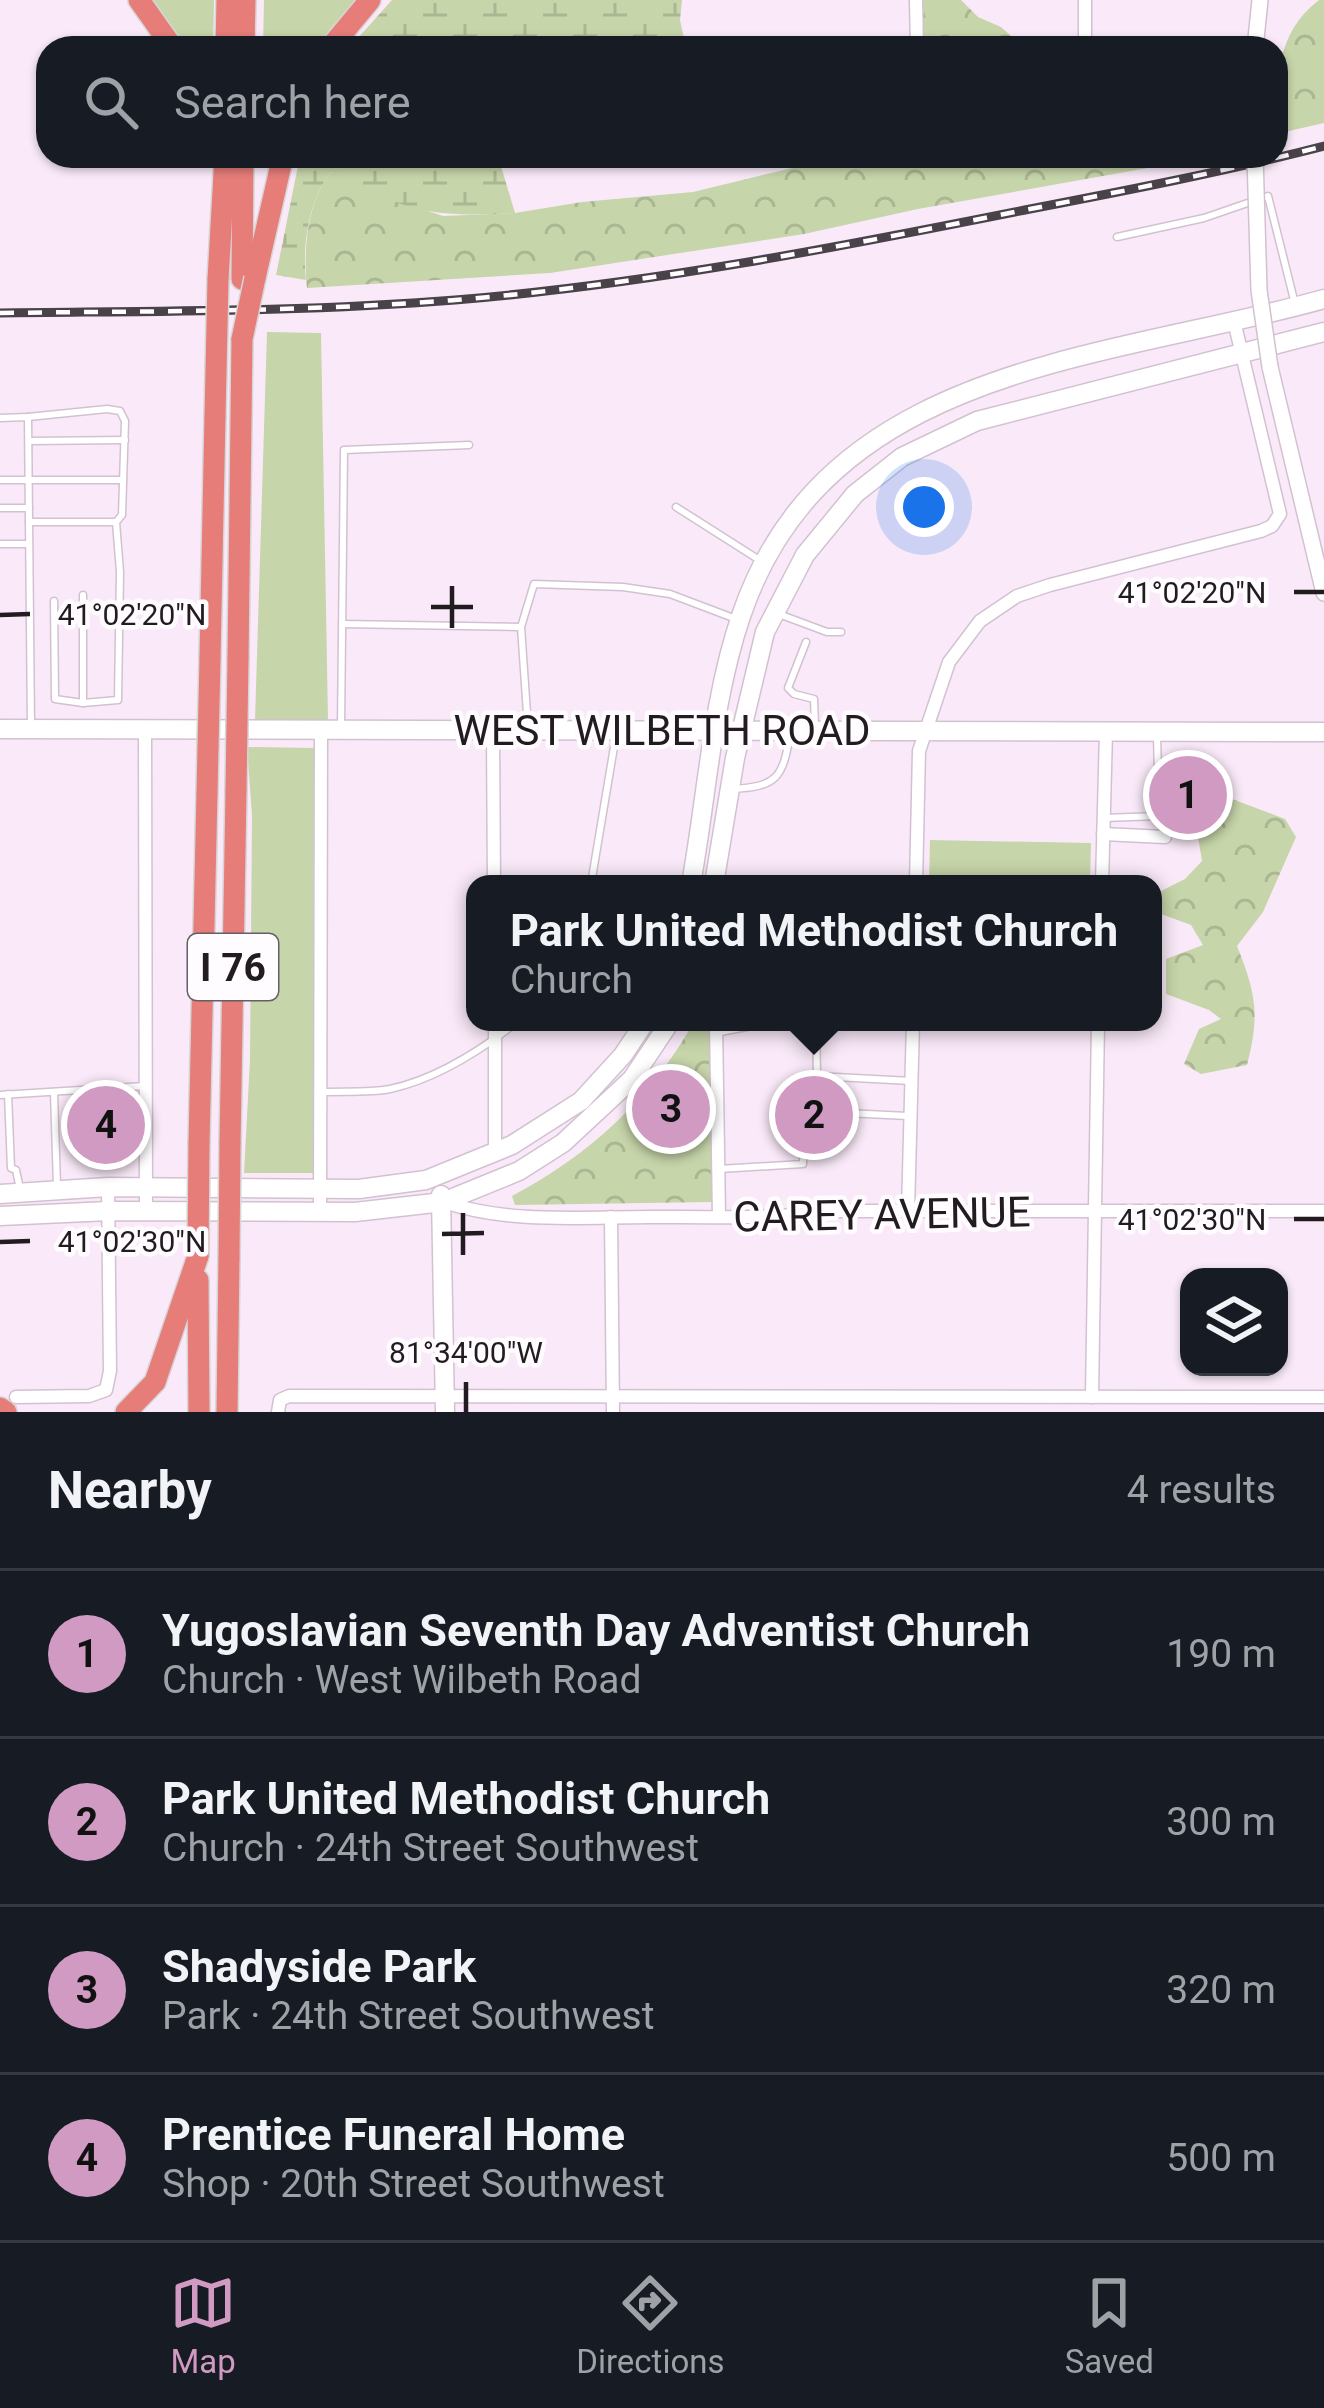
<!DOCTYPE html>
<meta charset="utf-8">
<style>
:root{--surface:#171b24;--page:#20242c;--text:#f1f3f6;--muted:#9ea1a6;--line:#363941;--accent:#d09ac2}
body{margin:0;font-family:Roboto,sans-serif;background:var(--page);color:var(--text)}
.controls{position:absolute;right:36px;bottom:36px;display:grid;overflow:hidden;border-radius:24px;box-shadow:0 3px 9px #0004}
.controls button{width:108px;height:108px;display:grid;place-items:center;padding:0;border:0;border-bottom:3px solid var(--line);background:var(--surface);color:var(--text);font:60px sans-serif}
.you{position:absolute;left:924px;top:507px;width:42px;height:42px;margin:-30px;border:9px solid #fff;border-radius:50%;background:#1a73e8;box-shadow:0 0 0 18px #1a73e833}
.badge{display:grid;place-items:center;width:78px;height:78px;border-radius:50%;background:var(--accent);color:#111;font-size:39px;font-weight:700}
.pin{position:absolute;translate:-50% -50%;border:6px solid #fff;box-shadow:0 3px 12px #0006}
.popup{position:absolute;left:466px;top:875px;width:696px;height:156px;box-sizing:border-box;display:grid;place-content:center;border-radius:24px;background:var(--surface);filter:drop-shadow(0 3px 9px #0005);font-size:39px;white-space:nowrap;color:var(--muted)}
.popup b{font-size:45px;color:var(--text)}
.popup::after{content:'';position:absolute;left:50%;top:100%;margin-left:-24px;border:24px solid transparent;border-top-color:var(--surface)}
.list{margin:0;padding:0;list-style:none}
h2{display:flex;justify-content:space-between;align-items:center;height:156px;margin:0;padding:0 48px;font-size:51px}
h2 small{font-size:39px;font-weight:400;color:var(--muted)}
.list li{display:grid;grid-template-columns:78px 1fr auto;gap:36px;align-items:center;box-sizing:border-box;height:168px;padding:0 48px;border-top:3px solid var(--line)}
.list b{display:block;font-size:45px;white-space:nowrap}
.list p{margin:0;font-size:39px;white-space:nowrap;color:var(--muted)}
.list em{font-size:39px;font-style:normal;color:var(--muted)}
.icon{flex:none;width:66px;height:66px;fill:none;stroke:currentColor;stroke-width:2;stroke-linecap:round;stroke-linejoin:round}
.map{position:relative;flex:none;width:1324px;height:1412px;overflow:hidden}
.search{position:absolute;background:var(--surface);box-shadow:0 3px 9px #0004;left:36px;right:36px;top:36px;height:132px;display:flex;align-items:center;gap:30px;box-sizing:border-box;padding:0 42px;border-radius:36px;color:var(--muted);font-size:45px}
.sheet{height:828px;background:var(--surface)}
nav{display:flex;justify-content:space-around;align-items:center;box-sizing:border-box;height:168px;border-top:3px solid var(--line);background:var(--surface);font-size:33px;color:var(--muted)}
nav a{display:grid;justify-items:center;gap:6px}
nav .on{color:var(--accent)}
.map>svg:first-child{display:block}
</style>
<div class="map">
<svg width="1324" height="1412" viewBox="0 0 1324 1412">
<defs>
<pattern id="forest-crowns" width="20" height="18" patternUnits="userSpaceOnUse" patternTransform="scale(3)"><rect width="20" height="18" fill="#c7d5aa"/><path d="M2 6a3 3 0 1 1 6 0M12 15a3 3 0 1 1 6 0" fill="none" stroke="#abb692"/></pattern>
<pattern id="wetland-marsh" width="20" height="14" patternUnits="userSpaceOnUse" patternTransform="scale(3)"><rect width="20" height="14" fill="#c7d5aa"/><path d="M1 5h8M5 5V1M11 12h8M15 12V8" fill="none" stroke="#abb692"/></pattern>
</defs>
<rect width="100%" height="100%" fill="#faeaf9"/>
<g fill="#c7d5aa">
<path d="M148,0H214L213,48H183Z"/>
<path d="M264,0H358L331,28L320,48H263Z"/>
<path d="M267,332L321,333L328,720H255Z"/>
<path d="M247,747L314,748L313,1173H244L250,1060L252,815Z"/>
<path d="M930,840L1091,843L1090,884H929Z"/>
</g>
<g fill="url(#forest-crowns)">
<path d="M916,0H961L978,17L1001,27L1025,48H913Z"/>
<path d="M1319,0H1324V123L1276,134C1276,83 1275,33 1319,0Z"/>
<path d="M907,156H1215L918,209L804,234L550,273L307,288C303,252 307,201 331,172L355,177L383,196L443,216L515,213L582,202L693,192L817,162Z"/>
<path d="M1216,793L1285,819L1296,837L1263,912L1237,946C1256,993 1260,1015 1247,1065L1201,1074L1184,1064L1199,1029L1221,1019L1209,1010L1166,994V959L1203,945L1191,925L1161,914L1153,895L1185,879L1202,861L1197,831L1203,796Z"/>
<path d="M694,1022H709L712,1202L515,1205L512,1196C591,1154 649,1100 694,1022Z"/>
</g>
<g fill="url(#wetland-marsh)">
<path d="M392,0H682L680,20L686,48H349Z"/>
<path d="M300,156H498L515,213C469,215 425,218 383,196C363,187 353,177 331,172C309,198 302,247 306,280L276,275Z"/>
</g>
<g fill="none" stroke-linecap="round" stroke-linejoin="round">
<defs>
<g id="service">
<path d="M1117,237L1204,218L1268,196L1295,304"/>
<path d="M28,417L107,409L120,411L125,421L122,515L116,522H29"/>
<path d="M0,418L28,417L31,727"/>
<path d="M29,441L125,440"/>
<path d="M0,480H123"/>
<path d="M676,507L761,561"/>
<path d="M0,508H29"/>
<path d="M0,544H29"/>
<path d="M54,601L55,699L83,703L118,700L120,572L116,522"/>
<path d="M776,613L827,632H841"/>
<path d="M342,624L521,627L528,728"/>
<path d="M521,627L534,584L623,587L670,594L736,619"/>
<path d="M806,642L788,688L794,694L814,699L815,726"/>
<path d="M83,703V595"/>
<path d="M341,727L344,450L469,445"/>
<path d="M731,789C777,787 783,778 790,734"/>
<path d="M1103,818L1159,816L1157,735"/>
<path d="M591,884L616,735"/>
<path d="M720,1032L757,1025L816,1026L817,1076L911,1081"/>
<path d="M54,1092L57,1186"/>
<path d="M323,1092C344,1091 369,1093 390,1089C436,1079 480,1051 517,1022"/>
<path d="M8,1094L11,1168L16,1170L20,1189"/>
<path d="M0,1095L145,1086"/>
<path d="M805,1110L816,1099L817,1076"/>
<path d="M719,1169L803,1164L804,1111L908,1116"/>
</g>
<g id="minor">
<path d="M916,0L917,48"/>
<path d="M1085,0V48"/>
<path d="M145,731L146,1211"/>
<path d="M493,732L494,884"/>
<path d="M1103,834L1165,837"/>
<path d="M916,884L919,751L949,662L980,621L1017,596L1050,585L1261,531L1272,526L1280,514L1234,321"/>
<path d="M1102,884L1106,732"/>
<path d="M716,1022L719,1217"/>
<path d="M495,1153V1022"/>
<path d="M444,1202C510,1224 581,1217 649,1217C712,1217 775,1219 837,1211H1324"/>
<path d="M320,1211L321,730"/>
<path d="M908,1211L913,1022"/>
<path d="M611,1217L613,1412"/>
<path d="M16,1397L89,1396L106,1390L110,1371L108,1187"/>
<path d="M1092,1397L1098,1022"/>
<path d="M278,1412L280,1400L289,1396L1324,1397"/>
</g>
<g id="tertiary">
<path d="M1255,48L1260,0"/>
<path d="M1270,367L1324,593"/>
</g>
<g id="secondary">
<path d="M0,729L1324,732"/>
<path d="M691,884C707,796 712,701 741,616C826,364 1107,360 1324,299"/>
<path d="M714,884L735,758L765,632L805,555L855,494L902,457L977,421L1324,332"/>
<path d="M0,1194L108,1187L359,1189L426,1180L512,1145L581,1101L623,1055L645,1022"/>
<path d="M441,1195L445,1412"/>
<path d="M0,1216L109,1211L355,1212L443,1202L519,1171L563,1143L632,1079L670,1022"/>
</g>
<g id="motorway">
<path d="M139,0L173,48"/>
<path d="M226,48L227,0"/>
<path d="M244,48L245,0"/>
<path d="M330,48L370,0"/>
<path d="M255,278L283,156"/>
<path d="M242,279L243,156"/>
<path d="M218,280L225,156"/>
<path d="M210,658L215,416"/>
<path d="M238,659L242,339"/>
<path d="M199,1144L207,793"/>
<path d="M230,1144L236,790"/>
<path d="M198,1280L199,1412"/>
<path d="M0,1408L6,1412"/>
<path d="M126,1412L155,1382L198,1256"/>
<path d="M227,1412L229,1258"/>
</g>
</defs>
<use href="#service" stroke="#d2c2d1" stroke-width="9"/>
<use href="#minor" stroke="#d2c2d1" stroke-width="15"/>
<use href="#tertiary" stroke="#d2c2d1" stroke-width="18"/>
<use href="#secondary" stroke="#d2c2d1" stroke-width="21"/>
<use href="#motorway" stroke="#d7d6d7" stroke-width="24"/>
<use href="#service" stroke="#fff" stroke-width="6"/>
<use href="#minor" stroke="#fff" stroke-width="12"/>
<use href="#tertiary" stroke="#fff" stroke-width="15"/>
<use href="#secondary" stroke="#fff" stroke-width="18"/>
<use href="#motorway" stroke="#e67d79" stroke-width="21"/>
<defs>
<path id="rail" d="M0,313C152,311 304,312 455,300C650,284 839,247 1030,209C1129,190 1227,171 1324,146"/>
</defs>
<use href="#rail" stroke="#4a4249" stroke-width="9"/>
<use href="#rail" stroke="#fffcff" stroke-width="4.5" stroke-dasharray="14" stroke-linecap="butt"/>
<defs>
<path id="tertiary-bridge" d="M1255,156L1259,290L1270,367"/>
<g id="motorway-bridge">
<path d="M242,339L255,278"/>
<path d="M215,416L218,280"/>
<path d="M236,790L238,659"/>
<path d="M207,793L210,658"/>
<path d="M198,1256L199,1144"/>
<path d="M229,1258L230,1144"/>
</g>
</defs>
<use href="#tertiary-bridge" stroke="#d2c2d1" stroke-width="18" stroke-linecap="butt"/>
<use href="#motorway-bridge" stroke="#d7d6d7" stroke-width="24" stroke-linecap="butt"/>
<use href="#tertiary-bridge" stroke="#fff" stroke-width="15"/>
<use href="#motorway-bridge" stroke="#e67d79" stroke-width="21"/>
</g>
<path fill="none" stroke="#221c21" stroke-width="4.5" d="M452,586V628M1294,592H1324M431,607H473M0,615L30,614M463,1213V1255M1294,1219H1324M442,1234L484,1233M0,1242L30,1241M466,1382V1412"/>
<g text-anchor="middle" stroke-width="9" stroke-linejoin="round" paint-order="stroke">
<rect fill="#fffcff" stroke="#645f64" stroke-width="3" x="188" y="934" width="90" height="66" rx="9"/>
<g font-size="39" font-weight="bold" fill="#221c21">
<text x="233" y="981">I 76</text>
</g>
<g font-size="42" fill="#221c21" stroke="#fffcff">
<text x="662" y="745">WEST WILBETH ROAD</text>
<text transform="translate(882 1214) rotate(-1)" y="15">CAREY AVENUE</text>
</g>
</g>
<g font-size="30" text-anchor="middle" fill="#221c21" stroke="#fffcff" stroke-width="9" stroke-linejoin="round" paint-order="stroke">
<text x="1192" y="603">41°02'20"N</text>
<text x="132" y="625">41°02'20"N</text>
<text x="1192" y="1230">41°02'30"N</text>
<text x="132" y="1252">41°02'30"N</text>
<text x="466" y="1363">81°34'00"W</text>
</g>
</svg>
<div class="controls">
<button><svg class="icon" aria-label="layers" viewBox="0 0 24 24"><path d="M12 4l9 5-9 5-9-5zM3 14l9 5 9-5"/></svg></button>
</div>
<div class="you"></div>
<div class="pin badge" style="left:1188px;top:795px">1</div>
<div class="pin badge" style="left:814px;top:1115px">2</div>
<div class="popup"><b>Park United Methodist Church</b>Church</div>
<div class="pin badge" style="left:671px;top:1109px">3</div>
<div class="pin badge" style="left:106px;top:1125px">4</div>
<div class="search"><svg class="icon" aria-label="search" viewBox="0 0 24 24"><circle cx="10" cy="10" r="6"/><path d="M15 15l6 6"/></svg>Search here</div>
</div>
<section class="sheet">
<h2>Nearby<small>4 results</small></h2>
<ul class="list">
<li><span class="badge">1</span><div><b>Yugoslavian Seventh Day Adventist Church</b><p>Church · West Wilbeth Road</p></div><em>190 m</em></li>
<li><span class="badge">2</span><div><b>Park United Methodist Church</b><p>Church · 24th Street Southwest</p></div><em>300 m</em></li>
<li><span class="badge">3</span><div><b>Shadyside Park</b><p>Park · 24th Street Southwest</p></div><em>320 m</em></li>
<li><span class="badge">4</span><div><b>Prentice Funeral Home</b><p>Shop · 20th Street Southwest</p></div><em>500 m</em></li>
</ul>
</section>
<nav>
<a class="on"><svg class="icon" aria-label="map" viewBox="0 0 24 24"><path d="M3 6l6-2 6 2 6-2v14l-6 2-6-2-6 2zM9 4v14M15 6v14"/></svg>Map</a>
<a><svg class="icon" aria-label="directions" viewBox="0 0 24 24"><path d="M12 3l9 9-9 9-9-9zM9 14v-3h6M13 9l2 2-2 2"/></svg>Directions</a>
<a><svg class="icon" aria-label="saved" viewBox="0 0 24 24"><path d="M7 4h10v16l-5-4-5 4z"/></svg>Saved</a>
</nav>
